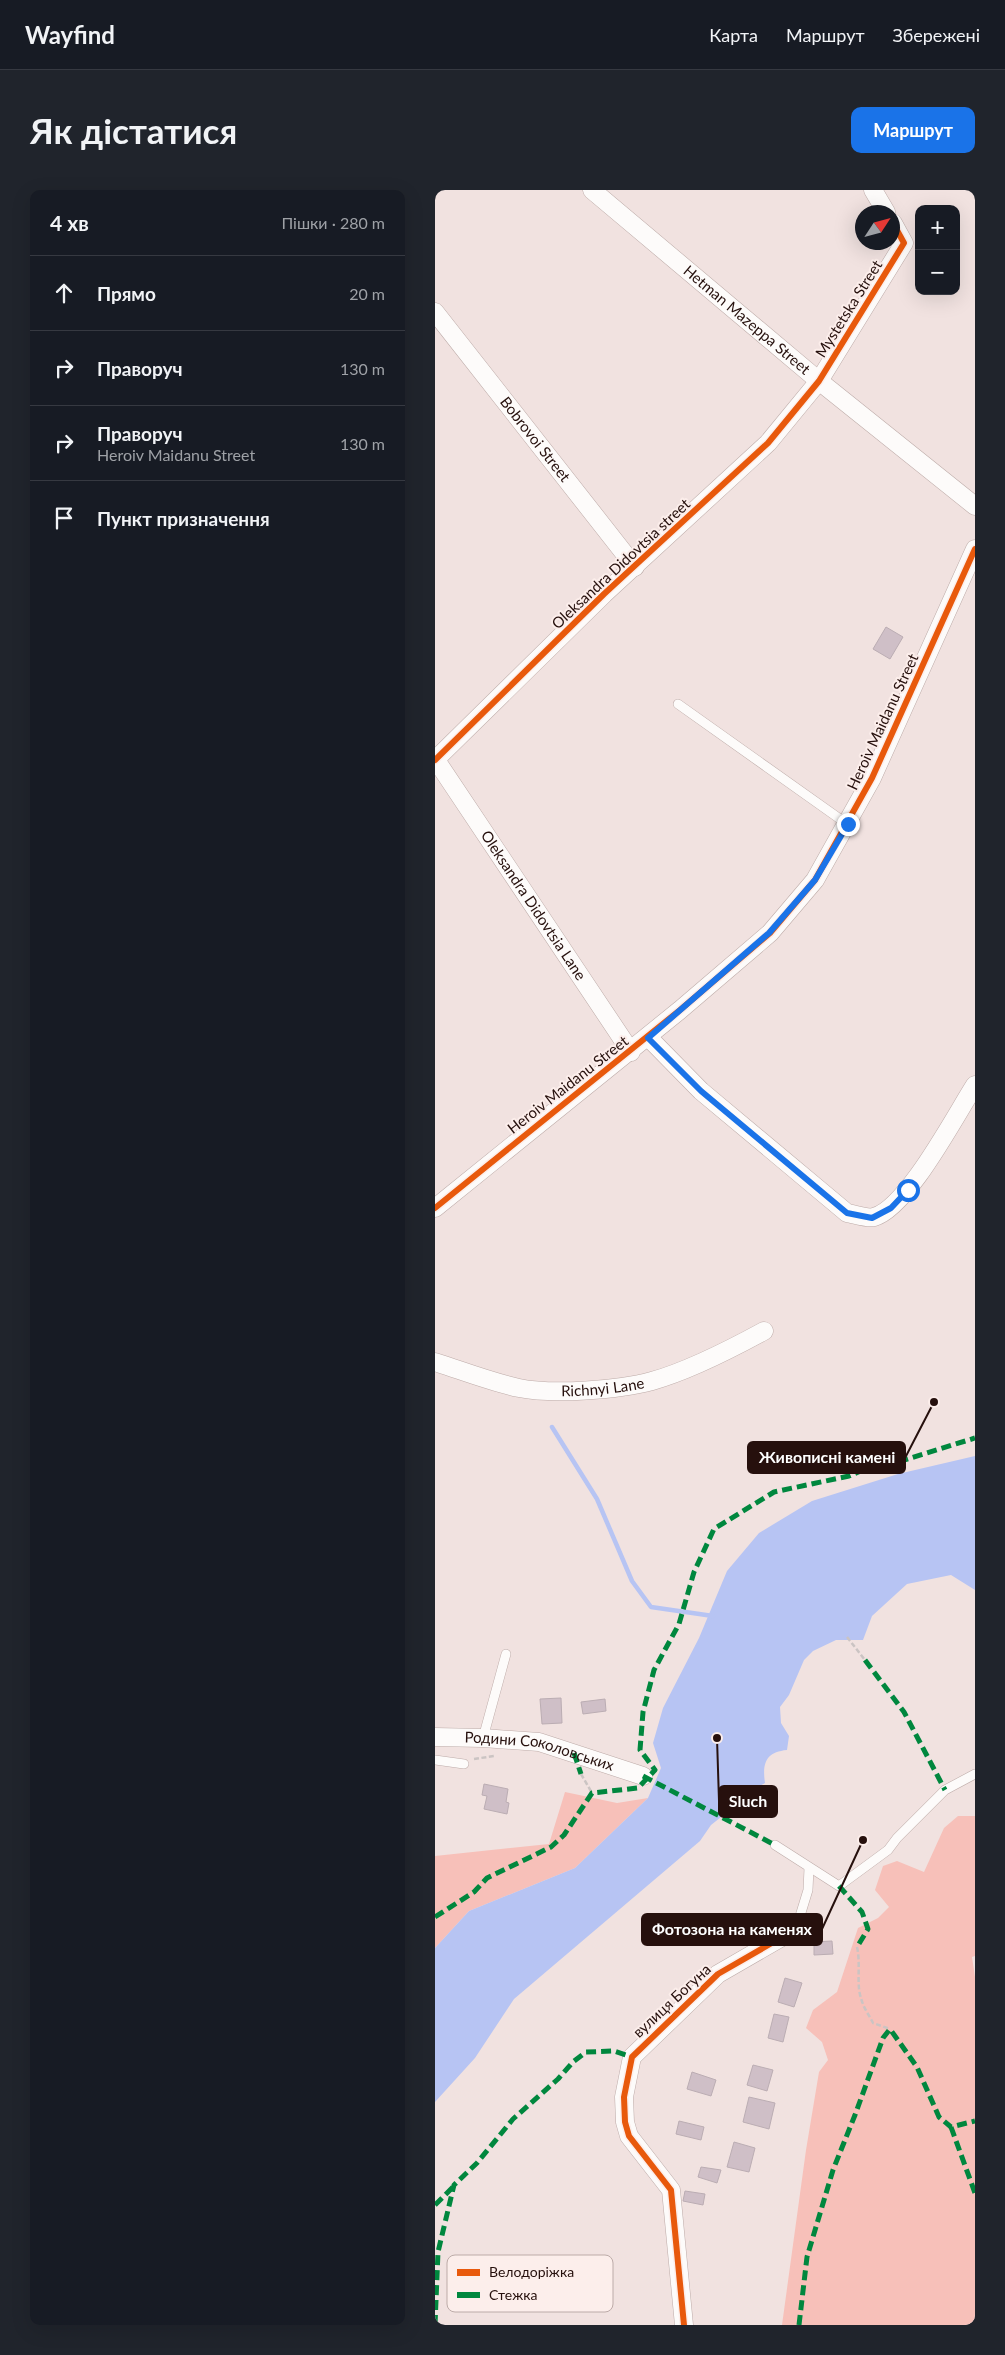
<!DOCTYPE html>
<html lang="uk">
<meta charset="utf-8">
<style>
:root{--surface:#171b24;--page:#20242c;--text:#f1f3f6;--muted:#9ea1a6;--line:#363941;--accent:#1a73e8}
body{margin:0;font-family:Lato,sans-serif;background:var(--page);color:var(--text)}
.controls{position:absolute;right:15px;top:15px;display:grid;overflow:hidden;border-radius:10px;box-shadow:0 5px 20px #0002}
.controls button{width:45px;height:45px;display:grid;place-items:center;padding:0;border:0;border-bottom:1px solid var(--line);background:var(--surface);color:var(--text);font:25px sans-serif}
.compass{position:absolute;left:420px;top:15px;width:45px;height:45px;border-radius:50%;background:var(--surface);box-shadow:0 5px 20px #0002;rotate:54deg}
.stop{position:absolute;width:15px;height:15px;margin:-11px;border:4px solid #1a73e8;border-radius:50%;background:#fff}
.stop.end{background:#1a73e8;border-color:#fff;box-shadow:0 1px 5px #0008}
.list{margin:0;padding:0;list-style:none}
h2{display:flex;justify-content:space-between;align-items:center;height:65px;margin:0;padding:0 20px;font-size:21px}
h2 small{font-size:16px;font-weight:400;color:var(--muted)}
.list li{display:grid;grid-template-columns:32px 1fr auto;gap:15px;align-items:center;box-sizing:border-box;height:75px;padding:0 20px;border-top:1px solid var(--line)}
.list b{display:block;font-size:19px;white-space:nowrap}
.list p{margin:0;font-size:16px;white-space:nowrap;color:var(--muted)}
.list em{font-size:16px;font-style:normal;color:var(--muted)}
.icon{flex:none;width:28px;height:28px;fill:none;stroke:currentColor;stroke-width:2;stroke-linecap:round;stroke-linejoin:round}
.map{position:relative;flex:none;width:540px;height:2135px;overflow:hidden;border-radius:10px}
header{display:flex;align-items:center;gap:30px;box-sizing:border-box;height:70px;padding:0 25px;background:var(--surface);border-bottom:1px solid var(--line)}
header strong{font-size:24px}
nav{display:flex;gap:28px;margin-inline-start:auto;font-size:18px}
.intro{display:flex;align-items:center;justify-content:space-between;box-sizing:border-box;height:120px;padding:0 30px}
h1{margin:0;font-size:35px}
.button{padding:12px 22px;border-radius:10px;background:var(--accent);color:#fff;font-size:18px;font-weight:700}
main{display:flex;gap:30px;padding:0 30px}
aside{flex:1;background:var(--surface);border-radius:10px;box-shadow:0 5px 20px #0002}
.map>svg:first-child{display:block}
</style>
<header>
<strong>Wayfind</strong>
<nav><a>Карта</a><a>Маршрут</a><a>Збережені</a></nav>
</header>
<div class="intro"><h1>Як дістатися</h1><a class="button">Маршрут</a></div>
<main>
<aside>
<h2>4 хв<small>Пішки · 280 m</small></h2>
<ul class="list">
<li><svg class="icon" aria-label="ahead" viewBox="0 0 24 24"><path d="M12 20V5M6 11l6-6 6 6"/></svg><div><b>Прямо</b></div><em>20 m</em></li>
<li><svg class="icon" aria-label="right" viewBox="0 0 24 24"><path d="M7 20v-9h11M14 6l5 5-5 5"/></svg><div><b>Праворуч</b></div><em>130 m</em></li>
<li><svg class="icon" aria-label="right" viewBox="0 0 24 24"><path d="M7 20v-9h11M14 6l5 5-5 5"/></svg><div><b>Праворуч</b><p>Heroiv Maidanu Street</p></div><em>130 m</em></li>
<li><svg class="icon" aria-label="arrive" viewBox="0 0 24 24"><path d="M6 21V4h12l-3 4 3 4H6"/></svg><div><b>Пункт призначення</b></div></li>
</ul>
</aside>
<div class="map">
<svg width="540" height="2135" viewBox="0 0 540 2135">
<rect width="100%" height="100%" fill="#f1e2e0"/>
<g fill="#f7c0b9">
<path d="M130,1602L182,1613L213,1608L140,1678L34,1721L0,1758V1666L114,1654Z"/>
<path d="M523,1626H540V1766L537,1767L540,1787V2135H347L371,1960L384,1882L393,1870L387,1852L371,1838L378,1820L402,1802L423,1738L443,1728L454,1717L440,1700L448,1676L462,1671L489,1682L509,1638Z"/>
</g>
<path fill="#b7c4f3" d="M540,1266V1400L516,1385L472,1394L437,1426L428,1450H401L378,1461L369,1470L354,1505L345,1517L346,1533L354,1546L352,1560C331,1562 327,1573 330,1593L318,1600H309L295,1620L276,1635L265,1651L79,1809L40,1868L0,1912V1758L34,1721L140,1678L213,1608L226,1578L218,1553L228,1518L264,1448L292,1381L324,1343L377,1311L463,1284Z"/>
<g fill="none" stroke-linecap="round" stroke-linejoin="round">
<path stroke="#b7c4f3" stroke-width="4.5" d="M117,1237L162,1309L197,1391L216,1417L278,1426"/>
</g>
<g fill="#cfbfc7" stroke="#bbadb3">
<path d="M451,437L468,447L455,469L438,459Z"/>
<path d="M126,1508L127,1533L107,1534L105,1509Z"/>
<path d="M170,1509L171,1521L148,1524L146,1512Z"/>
<path d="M49,1594L73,1599L71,1612L74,1613L72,1624L49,1619L52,1606L47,1605Z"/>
<path d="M397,1751L398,1764L379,1765V1752Z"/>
<path d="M350,1788L367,1793L359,1817L343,1812Z"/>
<path d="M339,1824L354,1827L348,1852L333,1848Z"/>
<path d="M318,1875L338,1880L332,1901L312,1895Z"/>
<path d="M257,1882L281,1890L276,1906L252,1899Z"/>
<path d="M314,1907L340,1913L334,1939L308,1932Z"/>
<path d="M244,1931L269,1937L266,1950L241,1944Z"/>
<path d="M299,1952L320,1958L314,1982L292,1977Z"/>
<path d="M266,1977L286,1980L282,1993L263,1987Z"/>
<path d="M250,2001L270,2004L268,2015L248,2011Z"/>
</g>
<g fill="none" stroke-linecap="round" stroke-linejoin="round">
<defs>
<g id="lane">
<path d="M243,514L412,634"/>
<path d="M48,1548L71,1464"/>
<path d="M0,1570L29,1574"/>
<path d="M340,1655L404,1696L453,1660L462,1648L510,1600L540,1584"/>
<path d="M361,1739L373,1700L374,1678"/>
</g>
<g id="street">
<path id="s1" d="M157,0L384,191L540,316"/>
<path d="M438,0L451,22"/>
<path id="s2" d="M0,122L200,377"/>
<path d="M0,570L169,404L333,253L384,191L469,53L458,33"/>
<path id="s3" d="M1,570L196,862"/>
<path d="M213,847L266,901L412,1023C419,1024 432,1029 439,1027C472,1018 520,926 540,895"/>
<path d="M0,1018L245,820L335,743L380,690L437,588L540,359"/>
<path id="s4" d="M0,1172C28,1181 56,1192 84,1198C118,1205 184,1200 217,1191C253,1181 296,1159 329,1141"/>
<path id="s5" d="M0,1547L48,1548L104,1552L208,1586"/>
<path d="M249,2135L236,2000L194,1946L190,1932L189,1907L197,1867L283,1784L361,1739"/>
</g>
</defs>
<use href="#lane" stroke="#bdaba8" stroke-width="10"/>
<use href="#street" stroke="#bdaba8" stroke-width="19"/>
<g stroke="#cbc4c3" stroke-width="2.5" stroke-dasharray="5 2.5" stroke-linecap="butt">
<path d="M412,1447L430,1470"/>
<path d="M39,1569L59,1566"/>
<path d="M146,1584L157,1603"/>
<path d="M422,1757C426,1774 421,1794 426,1808C428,1817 434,1825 438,1833L455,1839"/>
</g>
<use href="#lane" stroke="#fdfbfa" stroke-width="9"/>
<use href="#street" stroke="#fdfbfa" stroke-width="18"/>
<g stroke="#00873e" stroke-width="5" stroke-dasharray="10 5" stroke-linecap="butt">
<path d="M430,1470L469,1522L510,1600"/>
<path d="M139,1563L146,1584"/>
<path d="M208,1586L340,1655"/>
<path d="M404,1696L427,1722L433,1739L422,1757"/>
<path d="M0,1727L39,1702L52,1688L116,1657L129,1645L157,1603L203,1598L220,1580L205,1560L208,1522L219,1480L244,1434L259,1382L279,1339L339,1302L414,1286L428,1280L466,1271L540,1248"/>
<path d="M516,1937L540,2003"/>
<path d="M0,2015L18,1997"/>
<path d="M0,2135L3,2062L19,1995L42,1973L78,1929L123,1889L138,1872L151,1862L179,1861L197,1867"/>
<path d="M364,2135L372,2067L398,1980L420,1925L448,1848L455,1839L482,1877L504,1927L516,1937L540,1931"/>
</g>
<defs>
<g id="cycleway">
<path d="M0,570L169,404L333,253L384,191L469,53L458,33"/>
<path d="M0,1018L245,820L335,743L380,690L437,588L540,359"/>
<path d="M249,2135L236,2000L194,1946L190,1932L189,1907L197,1867L283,1784L361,1739"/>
</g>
</defs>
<use href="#cycleway" stroke="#fceeeb" stroke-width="9"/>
<use href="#cycleway" stroke="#e8590c" stroke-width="6"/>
</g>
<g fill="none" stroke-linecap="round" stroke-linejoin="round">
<path stroke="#1a73e8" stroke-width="6" d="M413,634L380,690L334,743L213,848L266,901L412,1023L437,1028L456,1018L473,1000"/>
</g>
<g text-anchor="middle" stroke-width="4" stroke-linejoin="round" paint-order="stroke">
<g font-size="15" fill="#26100d" stroke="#fceeeb">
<text transform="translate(414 119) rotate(-58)" y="5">Mystetska Street</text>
<text dy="5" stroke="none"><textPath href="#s1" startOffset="202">Hetman Mazeppa Street</textPath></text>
<text dy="5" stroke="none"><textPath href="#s2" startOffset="162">Bobrovoi Street</textPath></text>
<text transform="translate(186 374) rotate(-43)" y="5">Oleksandra Didovtsia street</text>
<text transform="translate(448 532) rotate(-65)" y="5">Heroiv Maidanu Street</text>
<text dy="5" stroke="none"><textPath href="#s3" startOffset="175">Oleksandra Didovtsia Lane</textPath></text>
<text transform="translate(133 895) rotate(-38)" y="5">Heroiv Maidanu Street</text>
<text dy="5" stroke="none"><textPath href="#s4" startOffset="172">Richnyi Lane</textPath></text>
<text dy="5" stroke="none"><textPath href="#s5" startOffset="106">Родини Соколовських</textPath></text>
<text transform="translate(237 1811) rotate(-43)" y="5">вулиця Богуна</text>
</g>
</g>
<rect x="12" y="2065" width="166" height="57" rx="8" fill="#fceeeb" stroke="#bcaba8" stroke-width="1"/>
<rect x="22" y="2079" width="23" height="7" fill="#e8590c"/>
<rect x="22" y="2102" width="23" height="6" fill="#00873e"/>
<g font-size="14" fill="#26100d">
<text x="54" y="2087">Велодоріжка</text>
<text x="54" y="2110">Стежка</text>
</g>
<path fill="none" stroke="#26100d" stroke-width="2" d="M499 1212L470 1268M282 1548L284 1611M428 1650L387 1739"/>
<g fill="#26100d" stroke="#fceeeb" stroke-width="2">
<circle cx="499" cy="1212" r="5"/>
<circle cx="282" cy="1548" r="5"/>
<circle cx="428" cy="1650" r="5"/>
</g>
<g fill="#26100d" stroke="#26100d" stroke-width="2">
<rect x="313" y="1252" width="157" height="31" rx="5"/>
<rect x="284" y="1596" width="58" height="31" rx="5"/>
<rect x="207" y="1724" width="180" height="31" rx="5"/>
</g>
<g font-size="16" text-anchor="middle" font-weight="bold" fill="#fff">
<text x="392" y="1273">Живописні камені</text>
<text x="313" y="1617">Sluch</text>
<text x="297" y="1745">Фотозона на каменях</text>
</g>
</svg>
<div class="controls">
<button>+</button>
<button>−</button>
</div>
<svg class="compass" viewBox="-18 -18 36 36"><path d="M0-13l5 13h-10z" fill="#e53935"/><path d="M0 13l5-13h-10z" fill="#9ea1a6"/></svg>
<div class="stop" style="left:473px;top:1000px"></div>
<div class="stop end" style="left:413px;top:634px"></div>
</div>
</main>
